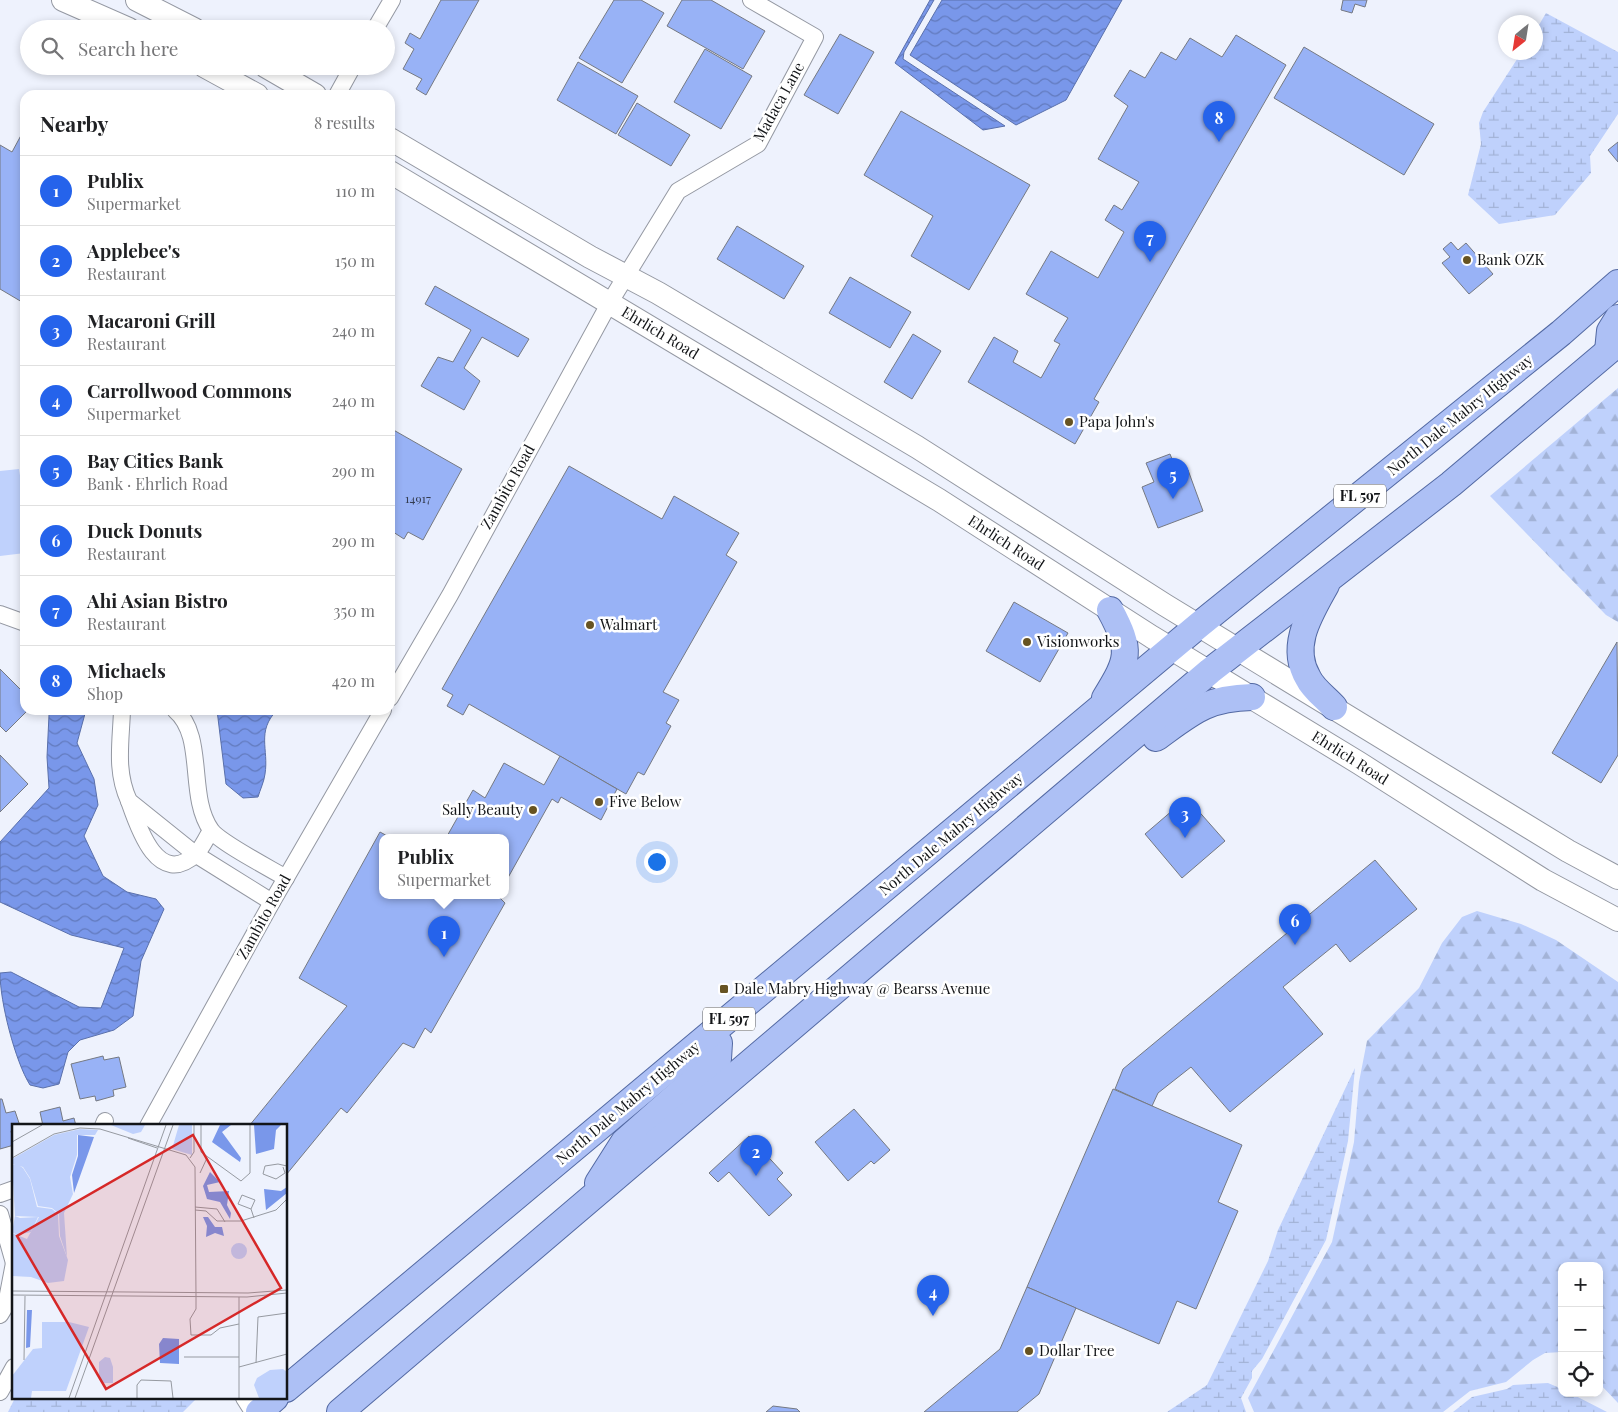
<!DOCTYPE html>
<meta charset="utf-8">
<style>
:root{--surface:#fff;--page:#f6f6f6;--text:#202124;--muted:#757577;--line:#e0e0e0;--accent:#2563eb}
body{margin:0;font-family:"Playfair Display",serif;background:var(--page);color:var(--text)}
.controls{position:absolute;right:15px;bottom:15px;display:grid;overflow:hidden;border-radius:10px;box-shadow:0 2px 8px #0003}
.controls button{width:45px;height:45px;display:grid;place-items:center;padding:0;border:0;border-bottom:1px solid var(--line);background:var(--surface);color:var(--text);font:25px sans-serif}
.compass{position:absolute;left:1498px;top:15px;width:45px;height:45px;border-radius:50%;background:var(--surface);box-shadow:0 2px 8px #0003;rotate:210deg}
.you{position:absolute;left:656px;top:861px;width:18px;height:18px;margin:-12px;border:4px solid #fff;border-radius:50%;background:#1a73e8;box-shadow:0 0 0 8px #1a73e833}
.badge{display:grid;place-items:center;width:32px;height:32px;border-radius:50%;background:var(--accent);color:#fff;font-size:16px;font-weight:700}
.pin{position:absolute;translate:-50% -41px;filter:drop-shadow(0 1px 2px #0008)}
.pin::after{content:'';position:absolute;top:26px;width:18px;height:15px;background:inherit;clip-path:polygon(0 0,100% 0,50% 100%)}
.popup{position:absolute;left:379px;top:834px;width:130px;height:65px;box-sizing:border-box;display:grid;place-content:center;border-radius:10px;background:var(--surface);filter:drop-shadow(0 1px 4px #0005);font-size:16px;white-space:nowrap;color:var(--muted)}
.popup b{font-size:19px;color:var(--text)}
.popup::after{content:'';position:absolute;left:50%;top:100%;margin-left:-10px;border:10px solid transparent;border-top-color:var(--surface)}
.list{margin:0;padding:0;list-style:none}
h2{display:flex;justify-content:space-between;align-items:center;height:65px;margin:0;padding:0 20px;font-size:21px}
h2 small{font-size:16px;font-weight:400;color:var(--muted)}
.list li{display:grid;grid-template-columns:32px 1fr auto;gap:15px;align-items:center;box-sizing:border-box;height:70px;padding:0 20px;border-top:1px solid var(--line)}
.list b{display:block;font-size:19px;white-space:nowrap}
.list p{margin:0;font-size:16px;white-space:nowrap;color:var(--muted)}
.list em{font-size:16px;font-style:normal;color:var(--muted)}
.icon{flex:none;width:28px;height:28px;fill:none;stroke:currentColor;stroke-width:2;stroke-linecap:round;stroke-linejoin:round}
.map{position:relative;flex:none;width:1618px;height:1412px;overflow:hidden}
.search{position:absolute;background:var(--surface);box-shadow:0 2px 8px #0003;left:20px;top:20px;width:375px;height:55px;display:flex;align-items:center;gap:12px;box-sizing:border-box;padding:0 18px;border-radius:28px;color:var(--muted);font-size:19px}
.panel{position:absolute;background:var(--surface);box-shadow:0 2px 8px #0003;left:20px;top:90px;width:375px;height:625px;border-radius:15px}
.map>svg:first-child{display:block}
</style>
<div class="map">
<svg width="1618" height="1412" viewBox="0 0 1618 1412">
<defs>
<pattern id="forest-firs" width="22" height="20" patternUnits="userSpaceOnUse" patternTransform="scale(1.25)"><rect width="22" height="20" fill="#bfd1fc"/><path d="M5 1l3.5 6h-7zM16 11l3.5 6h-7z" fill="#a3b3d7"/></pattern>
<pattern id="wetland-marsh" width="20" height="14" patternUnits="userSpaceOnUse" patternTransform="scale(1.25)"><rect width="20" height="14" fill="#bfd1fc"/><path d="M1 5h8M5 5V1M11 12h8M15 12V8" fill="none" stroke="#a3b3d7"/></pattern>
<pattern id="water-waves" width="16" height="10" patternUnits="userSpaceOnUse" patternTransform="scale(1.25)"><rect width="16" height="10" fill="#7997ea"/><path d="M0 5q4-4 8 0t8 0" fill="none" stroke="#627abd"/></pattern>
</defs>
<rect width="100%" height="100%" fill="#eef2fd"/>
<g fill="url(#forest-firs)">
<path d="M1618,388V622L1606,615L1490,496Z"/>
<path d="M1477,911L1521,924L1556,940L1618,982V1403L1599,1383V1266H1562V1352L1545,1353L1533,1360L1506,1382L1470,1391L1443,1412H1254L1248,1398L1332,1242L1354,1142L1359,1082L1367,1041L1419,988L1442,943L1462,917Z"/>
</g>
<g fill="url(#wetland-marsh)">
<path d="M1546,13L1618,52V114L1590,156L1591,173L1555,215L1499,224L1468,195L1481,144L1479,123L1483,112L1521,53L1536,52V30Z"/>
<path d="M1355,1068L1348,1141L1326,1240L1262,1359L1252,1371V1378L1241,1398L1246,1412H1167L1207,1385L1268,1261L1278,1230Z"/>
<path d="M1548,1383L1562,1389V1393H1570L1607,1412H1453L1472,1397L1507,1389L1513,1385Z"/>
<path d="M15,1398H197L183,1412H8Z"/>
</g>
<path fill="#bfd1fc" d="M19,469L25,508V553L0,556V471Z"/>
<g fill="url(#water-waves)" stroke="#5a70ab">
<path d="M930,0H934L904,52L903,59L1005,126L983,130L895,63Z"/>
<path d="M942,0H1122L1066,100L1016,125L910,55Z"/>
<path d="M52,710H86L77,743L94,779L98,805L84,836L103,876L127,892L156,899L164,909L141,961L133,1016L114,1030L80,1040L68,1052L59,1084L43,1088L30,1085C15,1061 0,1002 0,973L11,972L79,1007L101,1008L124,948L71,935L0,902V842L49,788L47,757L49,715Z"/>
<path d="M217,710H277C256,732 269,749 265,774C264,782 260,790 258,797L243,798L226,784Z"/>
</g>
<g fill="#98b2f6" stroke="#757982">
<path d="M441,0H479L426,95L416,89L422,79L403,69L414,49L405,43L410,33L420,39Z"/>
<path d="M614,0H641L664,13L622,83L579,58Z"/>
<path d="M682,0H711L765,31L743,69L667,26Z"/>
<path d="M1343,0H1367L1365,7L1355,4L1352,13L1341,10Z"/>
<path d="M840,34L874,52L838,114L804,95Z"/>
<path d="M1236,35L1286,65L1094,399L1099,402L1075,444L968,382L994,337L1018,351L1013,362L1041,378L1060,344L1054,341L1068,318L1026,294L1051,251L1098,278L1124,232L1105,220L1114,205L1122,210L1139,182L1098,159L1128,106L1114,96L1130,70L1145,78L1161,52L1176,60L1190,38L1222,57Z"/>
<path d="M1304,47L1434,124L1404,175L1274,98Z"/>
<path d="M705,49L752,76L721,129L674,102Z"/>
<path d="M578,62L638,96L616,134L557,100Z"/>
<path d="M637,103L690,135L671,166L618,135Z"/>
<path d="M901,111L1030,185L969,290L911,256L933,216L864,175Z"/>
<path d="M25,128V271L23,274L25,275V300L22,302L0,289V145L12,152Z"/>
<path d="M1618,142V162L1608,150Z"/>
<path d="M737,226L804,266L784,299L717,259Z"/>
<path d="M1451,242L1458,250L1466,243L1493,274L1469,294L1442,263L1450,257L1443,249Z"/>
<path d="M850,277L911,312L890,348L829,313Z"/>
<path d="M435,286L529,339L518,357L482,337L464,368L480,381L464,410L421,386L438,357L453,362L471,330L425,304Z"/>
<path d="M913,334L941,351L912,399L884,382Z"/>
<path d="M390,428L462,469L423,540L408,532L404,539L390,530Z"/>
<path d="M1170,454L1178,474L1188,470L1203,511L1158,528L1142,487L1154,482L1146,463Z"/>
<path d="M569,466L662,519L674,496L739,533L726,555L737,562L663,692L679,700L666,723L671,726L644,775L638,772L626,794L469,704L463,715L447,706L453,695L442,689Z"/>
<path d="M1014,602L1068,633L1040,682L986,651Z"/>
<path d="M1617,642L1618,755L1601,783L1552,753Z"/>
<path d="M0,669L25,694V710H28L6,732L0,726Z"/>
<path d="M0,755L28,784L0,812Z"/>
<path d="M560,756L617,789L601,820L561,797L558,803L552,799L505,883V838H446L473,790L485,798L504,763L544,785Z"/>
<path d="M1187,798L1225,841L1182,878L1145,834Z"/>
<path d="M380,832L391,838H383V896H498L505,903L431,1033L425,1028L414,1048L403,1043L347,1113L341,1108L286,1175V1126H249L347,1006L299,978Z"/>
<path d="M1375,860L1417,909L1350,962L1336,944L1283,987L1323,1034L1230,1112L1191,1067L1158,1093L1152,1106L1115,1089L1123,1069Z"/>
<path d="M103,1056L104,1060L119,1057L126,1087L113,1090L114,1096L96,1101L95,1096L80,1099L71,1064Z"/>
<path d="M1113,1089L1242,1145L1218,1202L1238,1211L1196,1309L1177,1301L1159,1344L1027,1287Z"/>
<path d="M0,1099H2L6,1113L15,1111L20,1126H14V1130L11,1131L14,1145L0,1149Z"/>
<path d="M60,1107L63,1121L74,1118L76,1126H43L40,1112Z"/>
<path d="M854,1109L890,1150L874,1164L871,1161L848,1181L815,1142Z"/>
<path d="M749,1136L783,1173L777,1179L792,1195L769,1216L729,1172L718,1182L709,1173Z"/>
<path d="M1027,1287L1076,1308L1039,1394L1017,1412H924L1000,1349Z"/>
<path d="M773,1406L797,1409L800,1412H766Z"/>
</g>
<g fill="none" stroke-linecap="round" stroke-linejoin="round">
<defs>
<g id="street">
<path d="M375,29L392,0"/>
<path d="M337,95L353,66"/>
<path d="M0,614L25,623"/>
<path d="M390,698L450,595L610,302L678,191L758,144L815,37L751,0"/>
<path d="M122,710C121,742 115,771 129,801L195,854L272,902"/>
<path d="M175,710C206,736 187,796 211,830C219,842 271,869 286,878"/>
<path d="M129,801C138,827 158,889 196,854C202,848 206,838 211,831"/>
<path d="M103,1126L105,1121"/>
<path d="M148,1126L272,902L383,710"/>
<path d="M0,1194L14,1189"/>
<path d="M0,1214L14,1263"/>
<path d="M0,1315L6,1305L14,1263"/>
<path d="M0,1392L14,1367"/>
<path d="M244,1398L253,1412"/>
</g>
<g id="secondary">
<path d="M63,0L129,29"/>
<path d="M137,0L194,29"/>
<path d="M204,66L257,95"/>
<path d="M265,66L315,95"/>
<path d="M390,139L590,257L658,293L917,447L1165,605L1568,851L1618,878"/>
<path d="M390,172L939,500L1152,637L1359,763L1543,880L1618,920"/>
</g>
<g id="primary">
<path d="M1608,351L1610,331L1618,318"/>
<path d="M1326,585C1310,614 1289,646 1308,678C1313,689 1326,698 1334,707"/>
<path d="M1105,698C1129,659 1132,651 1110,610"/>
<path d="M1156,738C1192,712 1206,698 1252,697"/>
<path d="M598,1183L624,1142L718,1059L719,1043L711,1034"/>
<path d="M286,1389L1199,625L1561,333L1618,283"/>
<path d="M259,1412L275,1398"/>
<path d="M340,1412L1210,671L1451,484L1618,343"/>
</g>
</defs>
<use href="#street" stroke="#9498a2" stroke-width="18"/>
<use href="#secondary" stroke="#9498a2" stroke-width="24"/>
<use href="#primary" stroke="#5369a3" stroke-width="28"/>
<use href="#street" stroke="#fff" stroke-width="16"/>
<use href="#secondary" stroke="#fff" stroke-width="22"/>
<use href="#primary" stroke="#adc0f5" stroke-width="26"/>
</g>
<g fill="#675322" stroke="#fff" stroke-width="2">
<circle cx="1467" cy="260" r="5"/>
<circle cx="1069" cy="422" r="5"/>
<circle cx="590" cy="625" r="5"/>
<circle cx="1027" cy="642" r="5"/>
<circle cx="599" cy="802" r="5"/>
<circle cx="533" cy="810" r="5"/>
<rect x="719" y="984" width="10" height="10" rx="2.5"/>
<circle cx="1029" cy="1351" r="5"/>
</g>
<g text-anchor="middle" stroke-width="5" stroke-linejoin="round" paint-order="stroke">
<g font-size="12" fill="#343c50">
<text x="418" y="503">14917</text>
</g>
<g fill="#fff" stroke="#5a5b5d" stroke-width="1">
<rect x="1334" y="484.5" width="52" height="23" rx="4"/>
<rect x="703" y="1007.5" width="52" height="23" rx="4"/>
</g>
<g font-size="14" font-weight="bold" fill="#131518">
<text x="1360" y="501">FL 597</text>
<text x="729" y="1024">FL 597</text>
</g>
<g font-size="15" fill="#131518" stroke="#fff">
<text transform="translate(779 102) rotate(-61)" y="5">Madaca Lane</text>
<text transform="translate(660 333) rotate(31)" y="5">Ehrlich Road</text>
<text transform="translate(1460 415) rotate(-39)" y="5">North Dale Mabry Highway</text>
<text transform="translate(508 487) rotate(-61)" y="5">Zambito Road</text>
<text transform="translate(1006 543) rotate(33)" y="5">Ehrlich Road</text>
<text transform="translate(1350 758) rotate(32)" y="5">Ehrlich Road</text>
<text transform="translate(951 834) rotate(-40)" y="5">North Dale Mabry Highway</text>
<text transform="translate(264 917) rotate(-61)" y="5">Zambito Road</text>
<text transform="translate(628 1103) rotate(-40)" y="5">North Dale Mabry Highway</text>
</g>
<g font-size="15" fill="#131518" stroke="#fff" text-anchor="start">
<text x="1477" y="265">Bank OZK</text>
<text x="1079" y="427">Papa John's</text>
<text x="600" y="630">Walmart</text>
<text x="1037" y="647">Visionworks</text>
<text x="609" y="807">Five Below</text>
<text x="523" y="815" text-anchor="end">Sally Beauty</text>
<text x="734" y="994">Dale Mabry Highway @ Bearss Avenue</text>
<text x="1039" y="1356">Dollar Tree</text>
</g>
</g>
<g transform="translate(12 1124)">
<rect width="275" height="275" fill="#eef2fd"/>
<path d="M99,1H133L129,8L121,10ZM5,40L11,44L18,55L25,83L40,85L46,90L47,112L56,136L52,157L36,159L19,153L0,152V109L15,115L27,93L3,92L0,41ZM30,198H57L77,203L54,267H20L19,274H0V252L21,225L30,224Z" fill="#bfd1fc"/>
<path d="M167,1H180V31L160,25ZM68,5L86,6L83,11H65V31L58,53L61,70L52,89L55,133L48,112L47,90L40,84L26,82L18,54L11,43L0,40V35L42,11ZM3,92L8,94L26,93L19,108L5,111L0,108ZM219 127a8 8 0 1 1 16 0a8 8 0 1 1-16 0ZM93,233L98,234L101,243V259H89L87,253V238ZM271,245L275,248V274H247L242,261L245,254L258,246Z" fill="#bfd1fc"/>
<path d="M208,1H219L210,8L229,34L228,38L200,18ZM242,1H269L264,6L262,25L244,30ZM66,11L82,13L62,69L60,51L66,32ZM198,48L208,58L195,61L197,68L217,67L215,81L219,89L218,95L208,78L195,75L191,62ZM275,63V69L254,86L252,65L269,67ZM191,93H196L203,103H210L212,112L203,109L194,113L195,102ZM15,186H20L18,223L14,224ZM151,214L167,215V240L148,239L147,220Z" fill="#7997ea"/>
<path fill="none" stroke="#969aa1" stroke-width="1" d="M189,1V28L229,57L238,49V1M116,14L145,24M0,18L30,1M0,34L42,10L68,4L88,5L174,31L183,43L184,173V185L178,195L179,211H199L208,204L227,200M178,34L182,28V1M271,43L273,49L264,55L251,50L253,42L266,40L275,42M188,49L195,34M183,83L205,85L213,98M239,85L243,76L230,71L226,80L239,85L242,94M183,86L194,87L205,97H229L264,86L275,75M0,167L236,169L275,166M0,171L235,173L275,169M172,233H227M12,236L13,172M244,239L246,193L275,189M227,243L275,230M57,274L154,1M63,274L161,1M125,274V261L129,256L159,257L161,274M227,274V173"/>
<path fill="#d62828" fill-opacity="0.15" stroke="#d62828" stroke-width="2.5" d="M181,11L269,164L94,265L5,112Z"/>
<rect width="275" height="275" fill="none" stroke="#131518" stroke-width="2.5"/>
</g>
</svg>
<div class="controls">
<button>+</button>
<button>−</button>
<button><svg class="icon" aria-label="locate" viewBox="0 0 24 24"><circle cx="12" cy="12" r="6"/><path d="M12 2v4M12 18v4M2 12h4M18 12h4"/></svg></button>
</div>
<svg class="compass" viewBox="-18 -18 36 36"><path d="M0-13l5 13h-10z" fill="#e53935"/><path d="M0 13l5-13h-10z" fill="#757577"/></svg>
<div class="you"></div>
<div class="pin badge" style="left:444px;top:957px">1</div>
<div class="popup"><b>Publix</b>Supermarket</div>
<div class="pin badge" style="left:756px;top:1176px">2</div>
<div class="pin badge" style="left:1185px;top:838px">3</div>
<div class="pin badge" style="left:933px;top:1316px">4</div>
<div class="pin badge" style="left:1173px;top:499px">5</div>
<div class="pin badge" style="left:1295px;top:945px">6</div>
<div class="pin badge" style="left:1150px;top:262px">7</div>
<div class="pin badge" style="left:1219px;top:142px">8</div>
<div class="search"><svg class="icon" aria-label="search" viewBox="0 0 24 24"><circle cx="10" cy="10" r="6"/><path d="M15 15l6 6"/></svg>Search here</div>
<section class="panel">
<h2>Nearby<small>8 results</small></h2>
<ul class="list">
<li><span class="badge">1</span><div><b>Publix</b><p>Supermarket</p></div><em>110 m</em></li>
<li><span class="badge">2</span><div><b>Applebee's</b><p>Restaurant</p></div><em>150 m</em></li>
<li><span class="badge">3</span><div><b>Macaroni Grill</b><p>Restaurant</p></div><em>240 m</em></li>
<li><span class="badge">4</span><div><b>Carrollwood Commons</b><p>Supermarket</p></div><em>240 m</em></li>
<li><span class="badge">5</span><div><b>Bay Cities Bank</b><p>Bank · Ehrlich Road</p></div><em>290 m</em></li>
<li><span class="badge">6</span><div><b>Duck Donuts</b><p>Restaurant</p></div><em>290 m</em></li>
<li><span class="badge">7</span><div><b>Ahi Asian Bistro</b><p>Restaurant</p></div><em>350 m</em></li>
<li><span class="badge">8</span><div><b>Michaels</b><p>Shop</p></div><em>420 m</em></li>
</ul>
</section>
</div>
